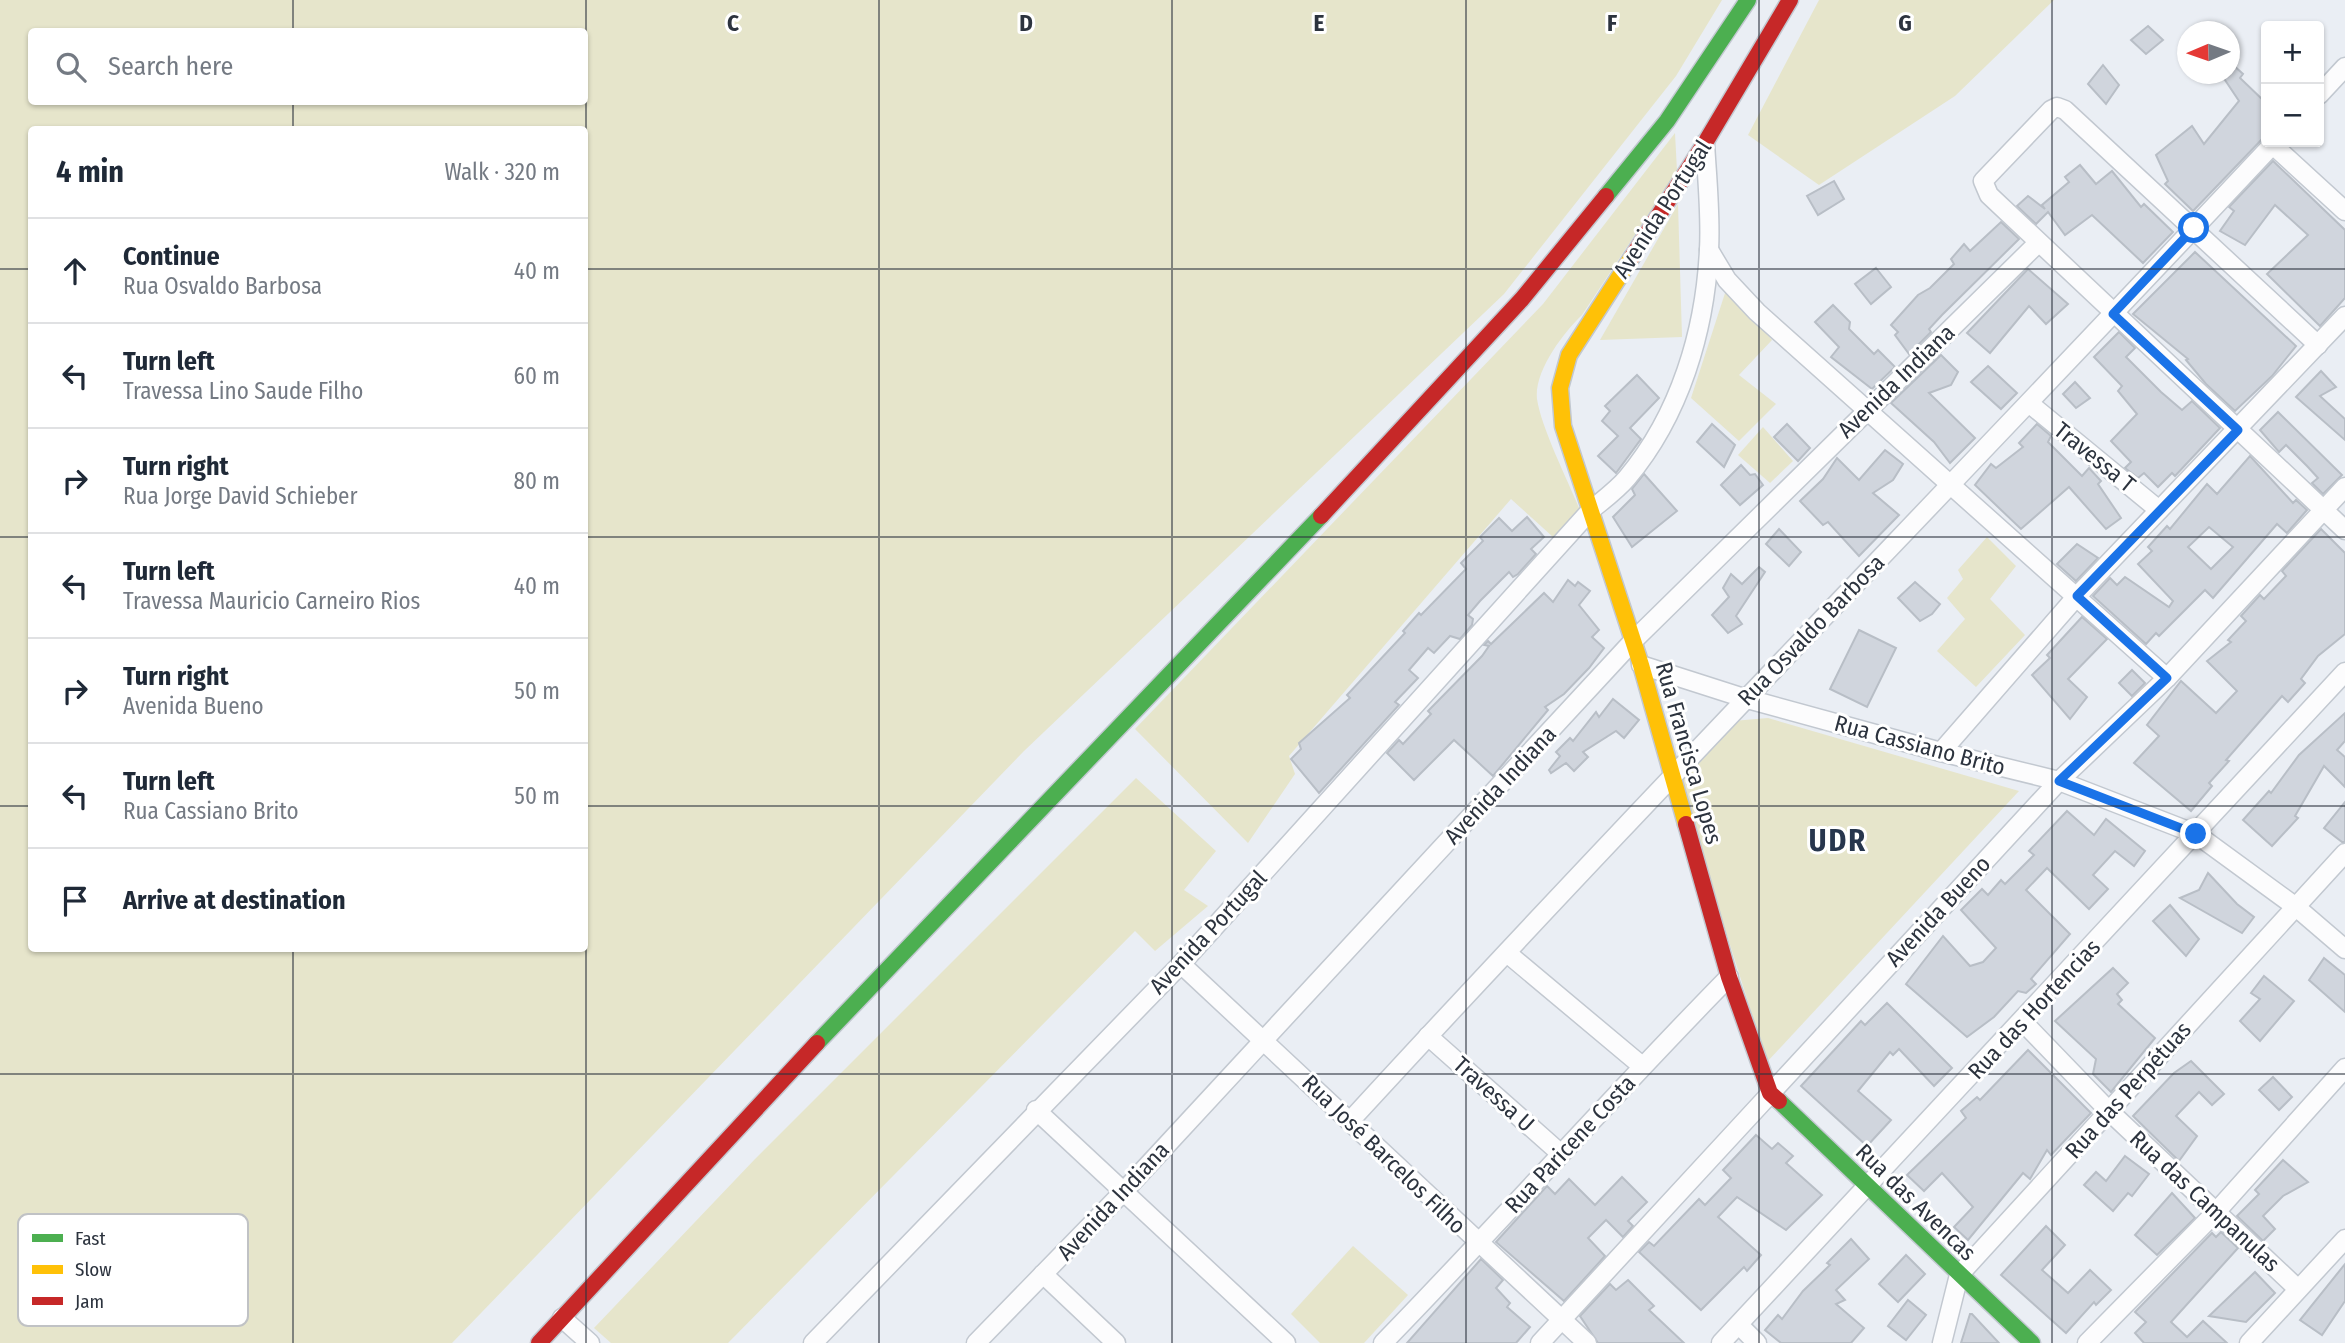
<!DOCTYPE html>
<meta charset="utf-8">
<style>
:root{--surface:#fff;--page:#f2f2f3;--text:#1f2937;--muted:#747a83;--line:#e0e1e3}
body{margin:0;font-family:"Fira Sans Condensed",sans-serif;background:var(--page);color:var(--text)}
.controls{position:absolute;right:21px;top:21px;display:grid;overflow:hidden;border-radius:7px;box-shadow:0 2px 5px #0004}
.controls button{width:63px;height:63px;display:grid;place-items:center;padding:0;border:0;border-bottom:2px solid var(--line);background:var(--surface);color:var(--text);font:35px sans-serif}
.compass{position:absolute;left:2177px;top:21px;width:63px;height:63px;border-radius:50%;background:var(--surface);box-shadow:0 2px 5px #0004;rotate:268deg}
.stop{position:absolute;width:21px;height:21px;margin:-16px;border:5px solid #1a73e8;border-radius:50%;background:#fff}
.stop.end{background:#1a73e8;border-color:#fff;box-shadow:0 2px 7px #0008}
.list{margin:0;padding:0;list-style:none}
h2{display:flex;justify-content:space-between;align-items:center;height:91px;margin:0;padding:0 28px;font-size:30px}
h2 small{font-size:23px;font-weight:400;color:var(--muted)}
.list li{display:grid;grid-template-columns:46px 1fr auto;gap:21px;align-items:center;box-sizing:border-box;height:105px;padding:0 28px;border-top:2px solid var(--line)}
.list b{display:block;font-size:26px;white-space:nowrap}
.list p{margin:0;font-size:23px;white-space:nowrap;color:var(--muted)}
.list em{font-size:23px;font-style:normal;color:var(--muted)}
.icon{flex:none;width:38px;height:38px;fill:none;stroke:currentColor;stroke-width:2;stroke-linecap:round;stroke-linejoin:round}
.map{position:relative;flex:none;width:2345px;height:1343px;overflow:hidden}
.search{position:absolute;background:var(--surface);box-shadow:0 2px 5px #0004;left:28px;top:28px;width:560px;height:77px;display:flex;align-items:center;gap:18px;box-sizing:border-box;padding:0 24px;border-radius:7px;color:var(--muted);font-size:26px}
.panel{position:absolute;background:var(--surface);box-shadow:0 2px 5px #0004;left:28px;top:126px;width:560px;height:826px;border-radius:7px}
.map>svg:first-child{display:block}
</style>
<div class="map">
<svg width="2345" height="1343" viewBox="0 0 2345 1343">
<rect width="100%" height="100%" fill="#eaeef4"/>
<g fill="#e6e5cb" fill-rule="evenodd">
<path d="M0,0H1722L1676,76L1504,294L1024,751L452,1343H0ZM32,32H584V102H32ZM32,130H584V948H32Z"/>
<path d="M1819,0H2054L1955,96L1819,185L1748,135Z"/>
<path d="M1675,133L1677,171L1582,315C1564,332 1534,371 1537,399C1541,427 1568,481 1580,510L1553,537L1511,499L1289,756L1295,774L1248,843L1135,729L1543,304Z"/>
<path d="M1678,204L1682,337L1600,340Z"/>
<path d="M1727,287L1772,340L1739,375L1776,404L1739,441L1691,398Z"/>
<path d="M1763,427L1793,461L1770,483L1738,455Z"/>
<path d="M1987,537L2016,566L1990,599L2025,635L1976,687L1937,651L1965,619L1947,598L1963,579L1958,570Z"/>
<path d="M1768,718L2019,791L1767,1062L1679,783L1684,769L1733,721Z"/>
<path d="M1136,778L1216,851L1184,890L1208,906L1155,951L1135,931L728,1343H611L594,1328L755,1159Z"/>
<path d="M1353,1246L1408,1295L1364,1343H1320L1291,1314Z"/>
</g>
<g fill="#d0d5dd" stroke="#b8bec6" stroke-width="2" fill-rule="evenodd">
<path d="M2148,26L2163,40L2146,54L2131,40Z"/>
<path d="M2232,64L2243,74L2240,78L2266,103V135L2193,211L2165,184L2168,181L2156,155L2192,126L2204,144L2239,101L2221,74H2230Z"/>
<path d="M2103,65L2119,85L2106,104L2088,84Z"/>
<path d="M2273,161L2345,230V298L2320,326L2267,274L2308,235L2275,205L2245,245L2220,231L2234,211L2229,207Z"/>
<path d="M2080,165L2096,184L2112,171L2141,207L2144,204L2173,232L2143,263L2092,215L2065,235L2048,212L2036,224L2017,206L2028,196L2045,209L2042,205L2069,182L2065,177Z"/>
<path d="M1834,181L1844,199L1818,215L1807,196Z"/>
<path d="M2001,222L2019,239L1942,315L1929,329L1931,332L1909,354L1895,335L1898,332L1891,325L1918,295L1930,288L1954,264L1951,259L1964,244L1970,251Z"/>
<path d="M2195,252L2296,346L2272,376L2235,411L2206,384L2186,360L2188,359L2133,314Z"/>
<path d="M1876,268L1891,287L1871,304L1855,284Z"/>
<path d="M2028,269L2068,304L2046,324L2029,306L1990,353L1967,333Z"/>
<path d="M1833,305L1850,322L1849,329L1874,354L1878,350L1895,367L1872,389L1831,357L1839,347L1815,322Z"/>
<path d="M2119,332L2135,348L2126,357L2161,392L2182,410L2192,401L2220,428L2175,476L2172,473L2158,487L2144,473L2138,478L2125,468L2131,462L2111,441L2137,414L2118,391L2122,386L2094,357Z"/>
<path d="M1941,355L1958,372L1951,385L1929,393L1975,438L1950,463L1934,442L1891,403Z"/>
<path d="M1988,366L2017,393L2001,409L1971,382Z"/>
<path d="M2321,371L2336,387L2320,396L2345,419V440L2296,397Z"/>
<path d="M1637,375L1659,398L1630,428L1641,439L1616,473L1598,456L1618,436L1602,421L1610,411L1605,406Z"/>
<path d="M2075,382L2090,398L2076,408L2063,394Z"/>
<path d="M2278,412L2342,475L2323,494L2312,483L2318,478L2307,466L2286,445L2279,452L2260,430Z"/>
<path d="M1712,424L1735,445L1724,467L1697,442Z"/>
<path d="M1787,424L1810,448L1798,461L1774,437Z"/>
<path d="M2037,424L2051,436L2048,442L2082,476L2089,468L2101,481L2098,484L2121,518L2106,529L2069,487L2021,529L1975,485L1991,464L1996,468L2023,447L2019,443Z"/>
<path d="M1885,450L1903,464L1893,480L1873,493L1899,515L1859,556L1828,522L1823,525L1800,501L1823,479L1837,458L1859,480Z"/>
<path d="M2250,456L2293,503L2296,500L2307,510L2287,533L2277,524L2213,598L2205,590L2159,636L2156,633L2146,644L2093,596L2110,578L2117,585L2125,577L2169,607L2173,601L2138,564L2152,551L2148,547L2167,526L2170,529L2207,484L2217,494ZM2209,527L2233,547L2211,569L2188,547Z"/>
<path d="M1741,465L1750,475L1755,474L1763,485L1740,505L1721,485Z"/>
<path d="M1644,474L1677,511L1632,547L1613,517L1635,495L1632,489Z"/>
<path d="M1527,517L1544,537L1531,549L1536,554L1518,574L1513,577L1509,572L1480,601L1468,615L1473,619L1472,625L1460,639L1450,636L1434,653L1428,648L1409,670L1418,678L1395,702L1399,705L1319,793L1291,759L1301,749L1299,743L1350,698L1347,695L1405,633L1403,631L1419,613L1421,615L1466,569L1461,563L1483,541L1480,537L1499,518L1512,531Z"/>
<path d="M1779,529L1801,552L1789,566L1766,544Z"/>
<path d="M2321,529L2345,553V634L2318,656L2301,679L2305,683L2288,702L2282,696L2226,760L2229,761L2209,783L2212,786L2191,811L2134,763L2159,736L2147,725L2181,681L2216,713L2237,691L2207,661L2231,642L2228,640L2246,621L2241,616L2260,595L2264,599L2286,576L2282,571Z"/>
<path d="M2077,544L2098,558L2076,581L2057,564Z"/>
<path d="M1759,567L1765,572L1736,616L1742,624L1728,633L1712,615L1729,597L1723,588L1731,574L1742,584Z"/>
<path d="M1568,580L1575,586L1578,582L1590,591L1579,605L1599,630L1592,637L1604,648L1589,668L1564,694L1545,707L1548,710L1493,776L1454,740L1414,780L1387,753L1399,740L1403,744L1431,714L1428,711L1482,656L1489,646L1484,645L1488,641L1491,644L1544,593L1553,602Z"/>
<path d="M1915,582L1940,604L1932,614L1920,621L1898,598Z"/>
<path d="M2082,617L2107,639L2068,679L2087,697L2070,719L2032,675L2050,658L2047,655Z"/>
<path d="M1859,630L1896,648L1867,707L1830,689Z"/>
<path d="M2132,670L2145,683L2132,696L2119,683Z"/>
<path d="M1613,699L1639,720L1624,738L1616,731L1583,752L1588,757L1574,771L1566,763L1551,773L1549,770L1560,756L1556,752L1570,738L1573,741L1596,712L1599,717Z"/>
<path d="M2345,713V741L2337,750L2345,757V787L2324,766L2295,816L2298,818L2272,846L2243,820L2269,791L2271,793L2299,755Z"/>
<path d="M2345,802V842H2342L2324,828Z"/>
<path d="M2067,811L2094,835L2106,819L2145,851L2134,866L2115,851L2093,875L2108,889L2089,909L2047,868L2026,890L2070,934L2031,979L2036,984L2026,993L2018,991L1994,1017L1967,1037L1906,984L1943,936L1970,966L1983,962L1996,948L1961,910L1982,889L1988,895L2001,880L2005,884L2034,855L2029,851Z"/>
<path d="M2208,873L2237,904L2254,917L2242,933L2180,898L2199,890Z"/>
<path d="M2170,905L2199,939L2186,956L2153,921Z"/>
<path d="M2324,958L2345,975V1012L2309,980Z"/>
<path d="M2113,968L2128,983L2117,994L2122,1000L2118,1004L2155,1038L2111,1092L2093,1074L2096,1059L2055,1021Z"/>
<path d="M2264,976L2294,1001L2260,1041L2240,1021L2260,999L2251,993Z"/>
<path d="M1887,1003L1952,1068L1934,1086L1899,1049L1893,1055L1890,1052L1858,1091L1891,1120L1867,1146L1801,1086L1861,1021L1865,1025Z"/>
<path d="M2028,1050L2091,1113L2051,1155L2047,1150L2030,1179L2023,1173L1968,1240L1954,1227L1973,1207L1942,1173L1924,1191L1907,1175L1966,1118L1961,1111L1977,1097L1980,1100Z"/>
<path d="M2191,1061L2224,1094L2212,1105L2199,1092L2176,1116L2197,1136L2179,1161L2133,1116L2174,1073Z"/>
<path d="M2273,1077L2292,1097L2279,1110L2259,1090Z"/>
<path d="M1756,1135L1772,1149L1778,1143L1793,1156L1786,1163L1822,1195L1786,1230L1737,1197L1718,1217L1761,1255L1747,1271L1744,1267L1701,1310L1639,1252L1649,1242L1654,1246L1699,1199L1705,1205L1731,1178L1723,1170Z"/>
<path d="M2125,1156L2149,1174L2132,1196L2128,1193L2113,1211L2084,1185L2096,1172L2106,1181Z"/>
<path d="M2283,1160L2308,1182L2283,1196L2263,1216L2275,1229L2263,1241L2237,1216L2259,1194L2255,1190Z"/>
<path d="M1622,1177L1647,1202L1628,1221L1633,1226L1623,1237L1606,1220L1588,1238L1605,1256L1564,1301L1496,1242L1547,1186L1555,1194L1569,1179L1595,1205Z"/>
<path d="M2172,1193L2195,1218L2157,1255L2135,1235Z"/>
<path d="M2046,1226L2065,1245L2042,1270L2068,1293L2090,1270L2111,1290L2096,1305L2094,1302L2066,1333L2001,1275Z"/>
<path d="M2221,1232L2238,1248L2171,1322L2187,1337L2203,1321L2227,1343H2144L2135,1333L2146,1322L2135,1312L2212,1233L2216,1237Z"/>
<path d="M1851,1239L1869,1259L1836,1290L1845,1300L1836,1304L1864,1328L1851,1343H1781L1765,1330L1778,1315L1782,1319L1803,1291L1830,1265L1827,1263Z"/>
<path d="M1906,1255L1925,1274L1898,1302L1879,1284Z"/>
<path d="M1481,1259L1503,1280L1496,1288L1510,1303L1507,1307L1530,1327L1516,1343H1407Z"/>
<path d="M2345,1264V1301L2322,1335L2300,1320Z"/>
<path d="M2255,1272L2275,1293L2246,1322L2209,1316Z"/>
<path d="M1628,1280L1654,1306L1649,1310L1684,1343H1598L1580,1316L1610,1284L1616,1290Z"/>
<path d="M1908,1300L1926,1315L1906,1340L1888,1326Z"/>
<path d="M1970,1314H1972L1999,1343H1961Z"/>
</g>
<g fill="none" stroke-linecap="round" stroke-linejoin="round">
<defs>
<g id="street">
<path d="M2319,95L2345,67"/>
<path d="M2273,145L2345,211"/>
<path d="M1709,250L1727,280L1757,312L2167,678"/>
<path d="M2318,345L2065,110L2057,107L2051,110L1983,181L1989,195L2345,530"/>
<path d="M2030,404L2159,510"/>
<path d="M1641,665L1744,698L1941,752L2059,781L2196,834L2296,907L2345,949"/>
<path d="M1941,752L2077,596L2345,316"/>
<path d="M1507,953L1642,1066"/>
<path d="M1181,964L1587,1343"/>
<path d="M2023,1022L2109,1111L2298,1289"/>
<path d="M1428,1036L1560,1153"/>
<path d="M1036,1110L1286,1343"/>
<path d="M1350,1121C1654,790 1968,470 2275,142"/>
<path d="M1043,1274L1116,1343"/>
<path d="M562,1318L590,1343"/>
<path d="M1739,1325L1757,1343"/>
<path d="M813,1343L1181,964L1591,510C1603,500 1617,490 1627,478C1680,415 1705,331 1709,250C1711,215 1707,178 1705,143"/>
<path d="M976,1343L1125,1190L1633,641L2038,243"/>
<path d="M1383,1343C1500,1223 1611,1097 1729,977"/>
<path d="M1540,1343L2059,781L2167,678L2345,487"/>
<path d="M1721,1343L2345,672"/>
<path d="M1942,1343L1959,1275L2345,853"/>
<path d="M2087,1343L2216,1212L2345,1068"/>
<path d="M2249,1343L2345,1239"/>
</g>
<g id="fast">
<path d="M1606,196L1667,121L1748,0"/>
<path d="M817,1043L1321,516"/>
<path d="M1779,1101L2032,1343"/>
</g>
<path id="slow" d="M1632,257L1569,355L1560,388L1563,426L1641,665L1686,824"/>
<g id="jam">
<path d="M1632,257L1705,143L1790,0"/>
<path d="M1321,516L1522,299L1606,196"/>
<path d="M1686,824L1729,977L1770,1093L1779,1101"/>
<path d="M539,1343L817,1043"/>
</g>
</defs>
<use href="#street" stroke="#c2c8d0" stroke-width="21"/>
<use href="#fast" stroke="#c2c8d0" stroke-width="19"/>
<use href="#slow" stroke="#c2c8d0" stroke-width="19"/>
<use href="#jam" stroke="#c2c8d0" stroke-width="19"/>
<use href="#street" stroke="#fcfcfd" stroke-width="18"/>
<use href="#fast" stroke="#4caf50" stroke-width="16"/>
<use href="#slow" stroke="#ffc107" stroke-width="16"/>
<use href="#jam" stroke="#c62828" stroke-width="16"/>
</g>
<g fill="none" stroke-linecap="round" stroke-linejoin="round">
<path stroke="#1a73e8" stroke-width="9" d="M2194,228L2113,314L2238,430L2077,596L2167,678L2059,781L2196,834"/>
</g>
<path fill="none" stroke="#2c333e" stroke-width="2" stroke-opacity="0.55" d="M293,0V32M586,0V1343M879,0V1343M1172,0V1343M1466,0V1343M1759,0V1343M2052,0V1343M293,102V130M0,269H32M584,269H2345M0,537H32M584,537H2345M0,806H32M584,806H2345M293,948V1343M0,1074H2345"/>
<g text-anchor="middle" stroke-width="6" stroke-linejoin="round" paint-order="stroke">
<g font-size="23" fill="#2c333e" stroke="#fff">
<text transform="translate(1662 209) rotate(-57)" y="8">Avenida Portugal</text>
<text transform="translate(1896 381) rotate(-44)" y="8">Avenida Indiana</text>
<text transform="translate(2095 457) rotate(39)" y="8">Travessa T</text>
<text transform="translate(1811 630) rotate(-46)" y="8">Rua Osvaldo Barbosa</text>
<text transform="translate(1920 745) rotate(15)" y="8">Rua Cassiano Brito</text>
<text transform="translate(1689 753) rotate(74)" y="8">Rua Francisca Lopes</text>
<text transform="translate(1500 785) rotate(-47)" y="8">Avenida Indiana</text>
<text transform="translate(1938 911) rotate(-47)" y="8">Avenida Bueno</text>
<text transform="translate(1208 932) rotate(-47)" y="8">Avenida Portugal</text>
<text transform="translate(2034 1009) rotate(-47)" y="8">Rua das Hortencias</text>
<text transform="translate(2128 1090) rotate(-48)" y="8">Rua das Perpétuas</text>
<text transform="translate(1494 1094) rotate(42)" y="8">Travessa U</text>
<text transform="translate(1570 1144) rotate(-47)" y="8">Rua Paricene Costa</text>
<text transform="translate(1384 1154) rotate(44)" y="8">Rua José Barcelos Filho</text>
<text transform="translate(1113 1201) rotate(-47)" y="8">Avenida Indiana</text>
<text transform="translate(2205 1201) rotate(43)" y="8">Rua das Campanulas</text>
<text transform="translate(1916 1202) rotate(44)" y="8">Rua das Avencas</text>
</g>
<g font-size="30" font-weight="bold" letter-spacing="2" fill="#27364d" stroke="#fff">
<text x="1838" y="851">UDR</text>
</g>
</g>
<rect x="18" y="1214" width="230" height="112" rx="10" fill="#fff" stroke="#c0c2c5" stroke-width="2"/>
<rect x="32" y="1234" width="31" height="8" fill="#4caf50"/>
<rect x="32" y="1265" width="31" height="9" fill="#ffc107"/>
<rect x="32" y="1297" width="31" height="8" fill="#c62828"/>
<g font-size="19" fill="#2c333e">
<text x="75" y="1245">Fast</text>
<text x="75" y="1276">Slow</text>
<text x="75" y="1308">Jam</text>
</g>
<g font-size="23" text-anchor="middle" font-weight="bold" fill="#2c333e" stroke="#fff" stroke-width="6" stroke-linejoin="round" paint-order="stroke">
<text x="733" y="31">C</text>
<text x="1026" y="31">D</text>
<text x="1319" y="31">E</text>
<text x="1612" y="31">F</text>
<text x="1905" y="31">G</text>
</g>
</svg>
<div class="controls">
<button>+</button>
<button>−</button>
</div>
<svg class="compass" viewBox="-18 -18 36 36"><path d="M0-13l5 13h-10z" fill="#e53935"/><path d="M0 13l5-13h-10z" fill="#747a83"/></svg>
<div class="stop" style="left:2194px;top:228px"></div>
<div class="stop end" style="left:2196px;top:834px"></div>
<div class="search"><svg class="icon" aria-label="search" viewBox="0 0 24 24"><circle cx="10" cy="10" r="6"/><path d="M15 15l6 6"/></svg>Search here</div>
<section class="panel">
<h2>4 min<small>Walk · 320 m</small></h2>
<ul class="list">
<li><svg class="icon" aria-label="ahead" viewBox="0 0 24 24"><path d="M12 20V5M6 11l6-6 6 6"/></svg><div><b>Continue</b><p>Rua Osvaldo Barbosa</p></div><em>40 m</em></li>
<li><svg class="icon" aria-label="left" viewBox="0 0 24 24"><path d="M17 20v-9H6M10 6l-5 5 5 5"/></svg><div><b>Turn left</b><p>Travessa Lino Saude Filho</p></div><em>60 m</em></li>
<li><svg class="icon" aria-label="right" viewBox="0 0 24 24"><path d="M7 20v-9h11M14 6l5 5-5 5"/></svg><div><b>Turn right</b><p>Rua Jorge David Schieber</p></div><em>80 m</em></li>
<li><svg class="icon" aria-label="left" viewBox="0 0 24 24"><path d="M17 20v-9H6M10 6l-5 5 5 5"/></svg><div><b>Turn left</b><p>Travessa Mauricio Carneiro Rios</p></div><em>40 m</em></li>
<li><svg class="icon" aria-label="right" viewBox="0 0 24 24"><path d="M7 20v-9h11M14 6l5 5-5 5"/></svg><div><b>Turn right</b><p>Avenida Bueno</p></div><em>50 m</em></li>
<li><svg class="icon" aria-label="left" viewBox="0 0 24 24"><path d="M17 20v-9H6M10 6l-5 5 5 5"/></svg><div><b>Turn left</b><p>Rua Cassiano Brito</p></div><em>50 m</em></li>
<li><svg class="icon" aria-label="arrive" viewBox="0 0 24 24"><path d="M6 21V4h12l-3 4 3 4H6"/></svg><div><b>Arrive at destination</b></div></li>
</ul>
</section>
</div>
